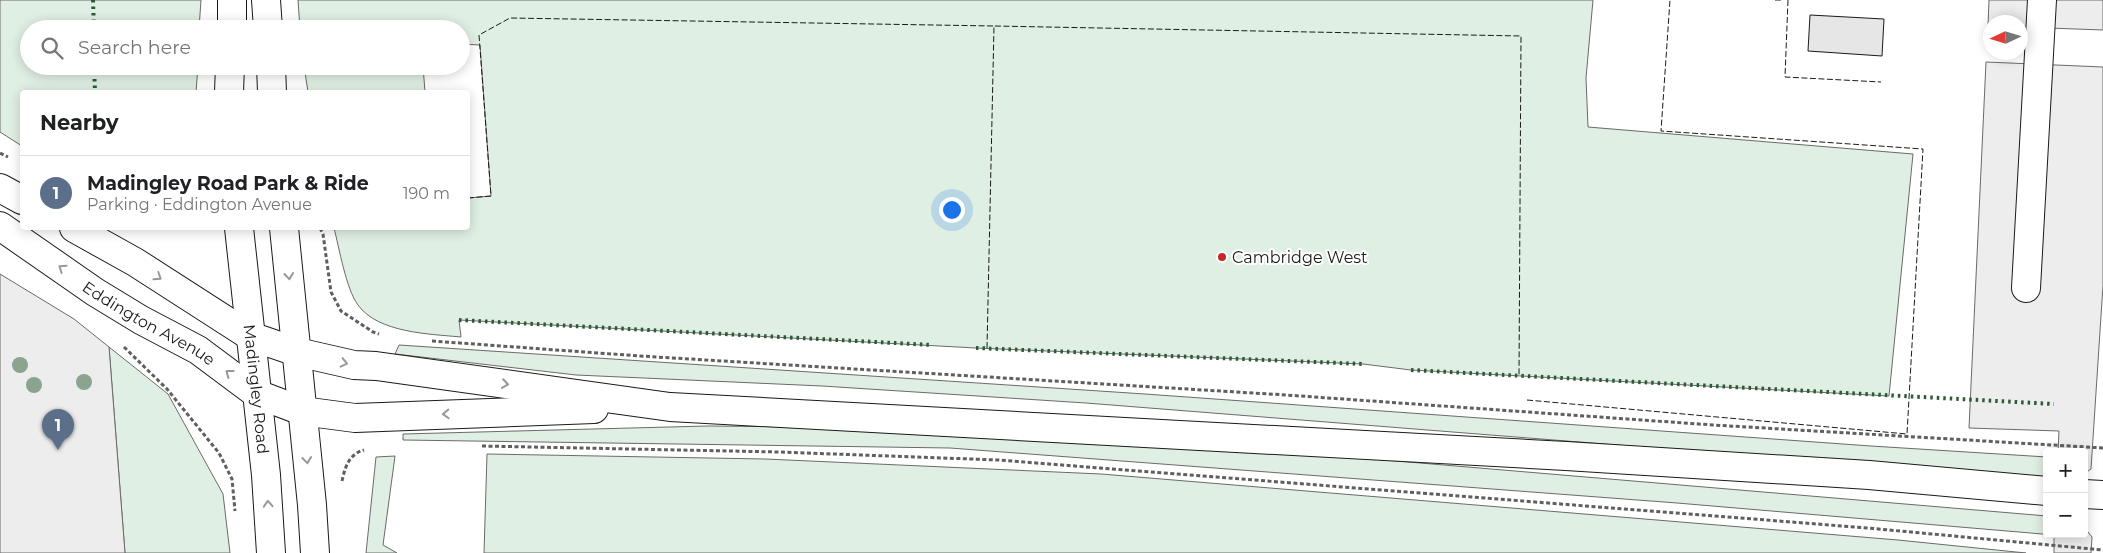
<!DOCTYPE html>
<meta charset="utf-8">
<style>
:root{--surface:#fff;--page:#f6f6f6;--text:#202124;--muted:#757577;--line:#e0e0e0;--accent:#2563eb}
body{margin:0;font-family:Montserrat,sans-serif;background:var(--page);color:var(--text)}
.controls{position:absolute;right:15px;bottom:15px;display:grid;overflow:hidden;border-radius:5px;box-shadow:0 2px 12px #0003}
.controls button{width:45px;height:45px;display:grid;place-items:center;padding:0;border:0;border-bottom:1px solid var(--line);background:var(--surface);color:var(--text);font:25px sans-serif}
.compass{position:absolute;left:1983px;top:15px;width:45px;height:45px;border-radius:50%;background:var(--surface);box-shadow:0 2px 12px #0003;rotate:266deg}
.you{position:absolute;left:951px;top:209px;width:18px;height:18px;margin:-12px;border:4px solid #fff;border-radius:50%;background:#1a73e8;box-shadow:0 0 0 8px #1a73e833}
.badge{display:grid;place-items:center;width:32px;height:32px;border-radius:50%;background:var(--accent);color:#fff;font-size:16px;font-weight:700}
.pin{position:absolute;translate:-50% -41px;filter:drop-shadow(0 1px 2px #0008)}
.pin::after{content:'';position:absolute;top:26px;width:18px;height:15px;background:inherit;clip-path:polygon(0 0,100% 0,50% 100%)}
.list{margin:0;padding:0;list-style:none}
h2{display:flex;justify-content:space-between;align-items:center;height:65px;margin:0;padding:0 20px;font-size:21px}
h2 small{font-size:16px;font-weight:400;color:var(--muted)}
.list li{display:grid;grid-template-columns:32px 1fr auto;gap:15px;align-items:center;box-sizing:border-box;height:75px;padding:0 20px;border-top:1px solid var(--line)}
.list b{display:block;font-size:19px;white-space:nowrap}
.list p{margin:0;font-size:16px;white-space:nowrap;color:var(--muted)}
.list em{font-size:16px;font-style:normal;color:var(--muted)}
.icon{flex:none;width:28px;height:28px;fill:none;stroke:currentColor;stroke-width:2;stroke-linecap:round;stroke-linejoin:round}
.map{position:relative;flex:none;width:2103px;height:553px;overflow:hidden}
.search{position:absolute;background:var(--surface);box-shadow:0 2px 12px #0003;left:20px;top:20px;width:450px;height:55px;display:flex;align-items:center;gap:12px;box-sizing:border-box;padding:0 18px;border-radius:28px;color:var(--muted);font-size:19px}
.panel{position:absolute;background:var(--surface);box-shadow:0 2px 12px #0003;left:20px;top:90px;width:450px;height:140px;border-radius:5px}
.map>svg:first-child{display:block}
</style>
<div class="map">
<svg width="2103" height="553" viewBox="0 0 2103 553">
<rect width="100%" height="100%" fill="#fff"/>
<g fill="#e0efe3" stroke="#6a6a6a">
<path d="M0,0H201L199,29H29V66H198L196,92H22V146L0,132Z"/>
<path d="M298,0H1593L1586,78L1588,127L1913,154L1889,396L1411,370L1363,364L976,348L459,320L461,337C430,334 378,333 358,305C346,289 339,247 334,228H468V198L491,196L480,45L461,44V29H300Z"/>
<path d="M304,66H423L425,92H308Z"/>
<path d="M399,345L1145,394L1871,446L2047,457V479L1086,403L822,386L576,375L395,354Z"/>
<path d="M109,347L168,394L223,494L230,553H125Z"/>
<path d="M707,426L1018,429L2047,516V534L2054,535L1677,503L950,448L403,440V434Z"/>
<path d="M487,454L765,459L1101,474L1898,540L2026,553H484Z"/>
<path d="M395,456L383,545L397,553H366L376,457Z"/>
</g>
<g fill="#ededed" stroke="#6a6a6a">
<path d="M1989,0H2103V30L2021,27L2020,22H1990V26H1988Z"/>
<path d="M1986,62L2103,67V285L2091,469L2084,474V452H2058L2059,431L1969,428Z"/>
<path d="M0,274L74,319L109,347L125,553H0Z"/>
<path d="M2084,527L2092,537L2091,553H2054V534H2084Z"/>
</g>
<path fill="#e6e6e6" stroke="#1a1a1a" d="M1810,15L1884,19L1882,56L1808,51Z"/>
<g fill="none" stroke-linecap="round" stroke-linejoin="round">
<defs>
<g id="minor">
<path d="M0,188L22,200"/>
<path id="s1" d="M0,226L95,292L141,320L198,350L257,394L302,411L355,418L594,409"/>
<path d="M74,228L135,262L250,336L297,352L354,365L376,366L670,407L1566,456L1869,475L2047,491"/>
<path d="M2026,288L2042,0"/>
<path d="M2084,494L2103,495"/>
</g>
<g id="major">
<path d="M266,0L268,29"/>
<path d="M232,29V0"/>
<path d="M271,66L272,92"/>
<path d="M229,92L230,66"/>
<path id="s2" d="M239,228L266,475L271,553"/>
<path d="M284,228L312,505L315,553"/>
</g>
</defs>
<use href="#minor" stroke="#1a1a1a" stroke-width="30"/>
<use href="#major" stroke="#1a1a1a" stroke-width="30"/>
<g stroke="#5f5f5f" stroke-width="3" stroke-dasharray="4 2.5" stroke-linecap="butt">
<path d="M0,153L8,157"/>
<path d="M320,228L323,234L331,292L341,311L373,332L379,334"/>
<path d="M432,341L640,356L1286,395L1713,425L2103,448"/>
<path d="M124,347L167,389L219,453L232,479L235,511"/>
<path d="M482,446L779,452L998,460L1868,528L2103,550"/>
<path d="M342,481C345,467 349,454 364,450"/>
</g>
<use href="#minor" stroke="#fff" stroke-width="28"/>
<use href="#major" stroke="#fff" stroke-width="28"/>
<g stroke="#2b5a34" stroke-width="4" stroke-dasharray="2.5 4" stroke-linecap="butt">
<path d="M93,0L94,29"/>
<path d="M94,66L95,92"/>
<path d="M459,320L932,345"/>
<path d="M976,348L1363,364"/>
<path d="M1411,370L2054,404"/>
</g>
<g stroke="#1a1a1a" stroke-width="1" stroke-dasharray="6 2.5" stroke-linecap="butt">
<path d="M1775,0H1782"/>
<path d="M1788,0L1785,77L1881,82"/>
<path d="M468,198L491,196L479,35L510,18L994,26"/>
<path d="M987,348L994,26L1521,36L1519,376"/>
<path d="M1527,400L1907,434L1923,149L1661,131L1670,0"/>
</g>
</g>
<g fill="#8aa48f">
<circle cx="20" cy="365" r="8"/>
<circle cx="84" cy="382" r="8"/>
<circle cx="34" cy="385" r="8"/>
</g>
<defs><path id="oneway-chevron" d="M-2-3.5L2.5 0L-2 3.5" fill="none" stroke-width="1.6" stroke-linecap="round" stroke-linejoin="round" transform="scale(1.25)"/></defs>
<g stroke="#989898">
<use href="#oneway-chevron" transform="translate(62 268) rotate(-145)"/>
<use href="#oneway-chevron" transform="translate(289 276) rotate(84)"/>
<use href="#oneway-chevron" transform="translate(158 277) rotate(33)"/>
<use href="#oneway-chevron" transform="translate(344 363) rotate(13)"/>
<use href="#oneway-chevron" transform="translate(229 373) rotate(-143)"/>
<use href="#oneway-chevron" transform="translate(505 384) rotate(8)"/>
<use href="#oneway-chevron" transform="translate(446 414) rotate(178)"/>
<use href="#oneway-chevron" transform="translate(307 460) rotate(84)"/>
<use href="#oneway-chevron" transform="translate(268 504) rotate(-94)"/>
</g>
<circle fill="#c62828" stroke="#fff" stroke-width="2" cx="1222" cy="257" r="5"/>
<g text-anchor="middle" stroke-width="4" stroke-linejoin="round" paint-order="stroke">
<g font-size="16" fill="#1a1a1a" stroke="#fff" text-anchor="start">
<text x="1232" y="263">Cambridge West</text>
</g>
<g font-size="16" fill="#1a1a1a" stroke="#fff">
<text dy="6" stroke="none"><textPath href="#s1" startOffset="178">Eddington Avenue</textPath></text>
<text dy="6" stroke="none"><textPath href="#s2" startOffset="162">Madingley Road</textPath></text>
</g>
</g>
</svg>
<div class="controls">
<button>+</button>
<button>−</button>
</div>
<svg class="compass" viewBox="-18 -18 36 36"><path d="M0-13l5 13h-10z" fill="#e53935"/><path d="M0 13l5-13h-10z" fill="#757577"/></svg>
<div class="you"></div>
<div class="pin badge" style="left:58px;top:450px;background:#5c6f8a">1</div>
<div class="search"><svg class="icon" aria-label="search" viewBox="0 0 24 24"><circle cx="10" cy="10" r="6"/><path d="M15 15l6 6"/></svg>Search here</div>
<section class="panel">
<h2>Nearby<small></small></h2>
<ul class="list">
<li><span class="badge" style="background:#5c6f8a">1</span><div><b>Madingley Road Park &amp; Ride</b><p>Parking · Eddington Avenue</p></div><em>190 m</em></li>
</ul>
</section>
</div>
